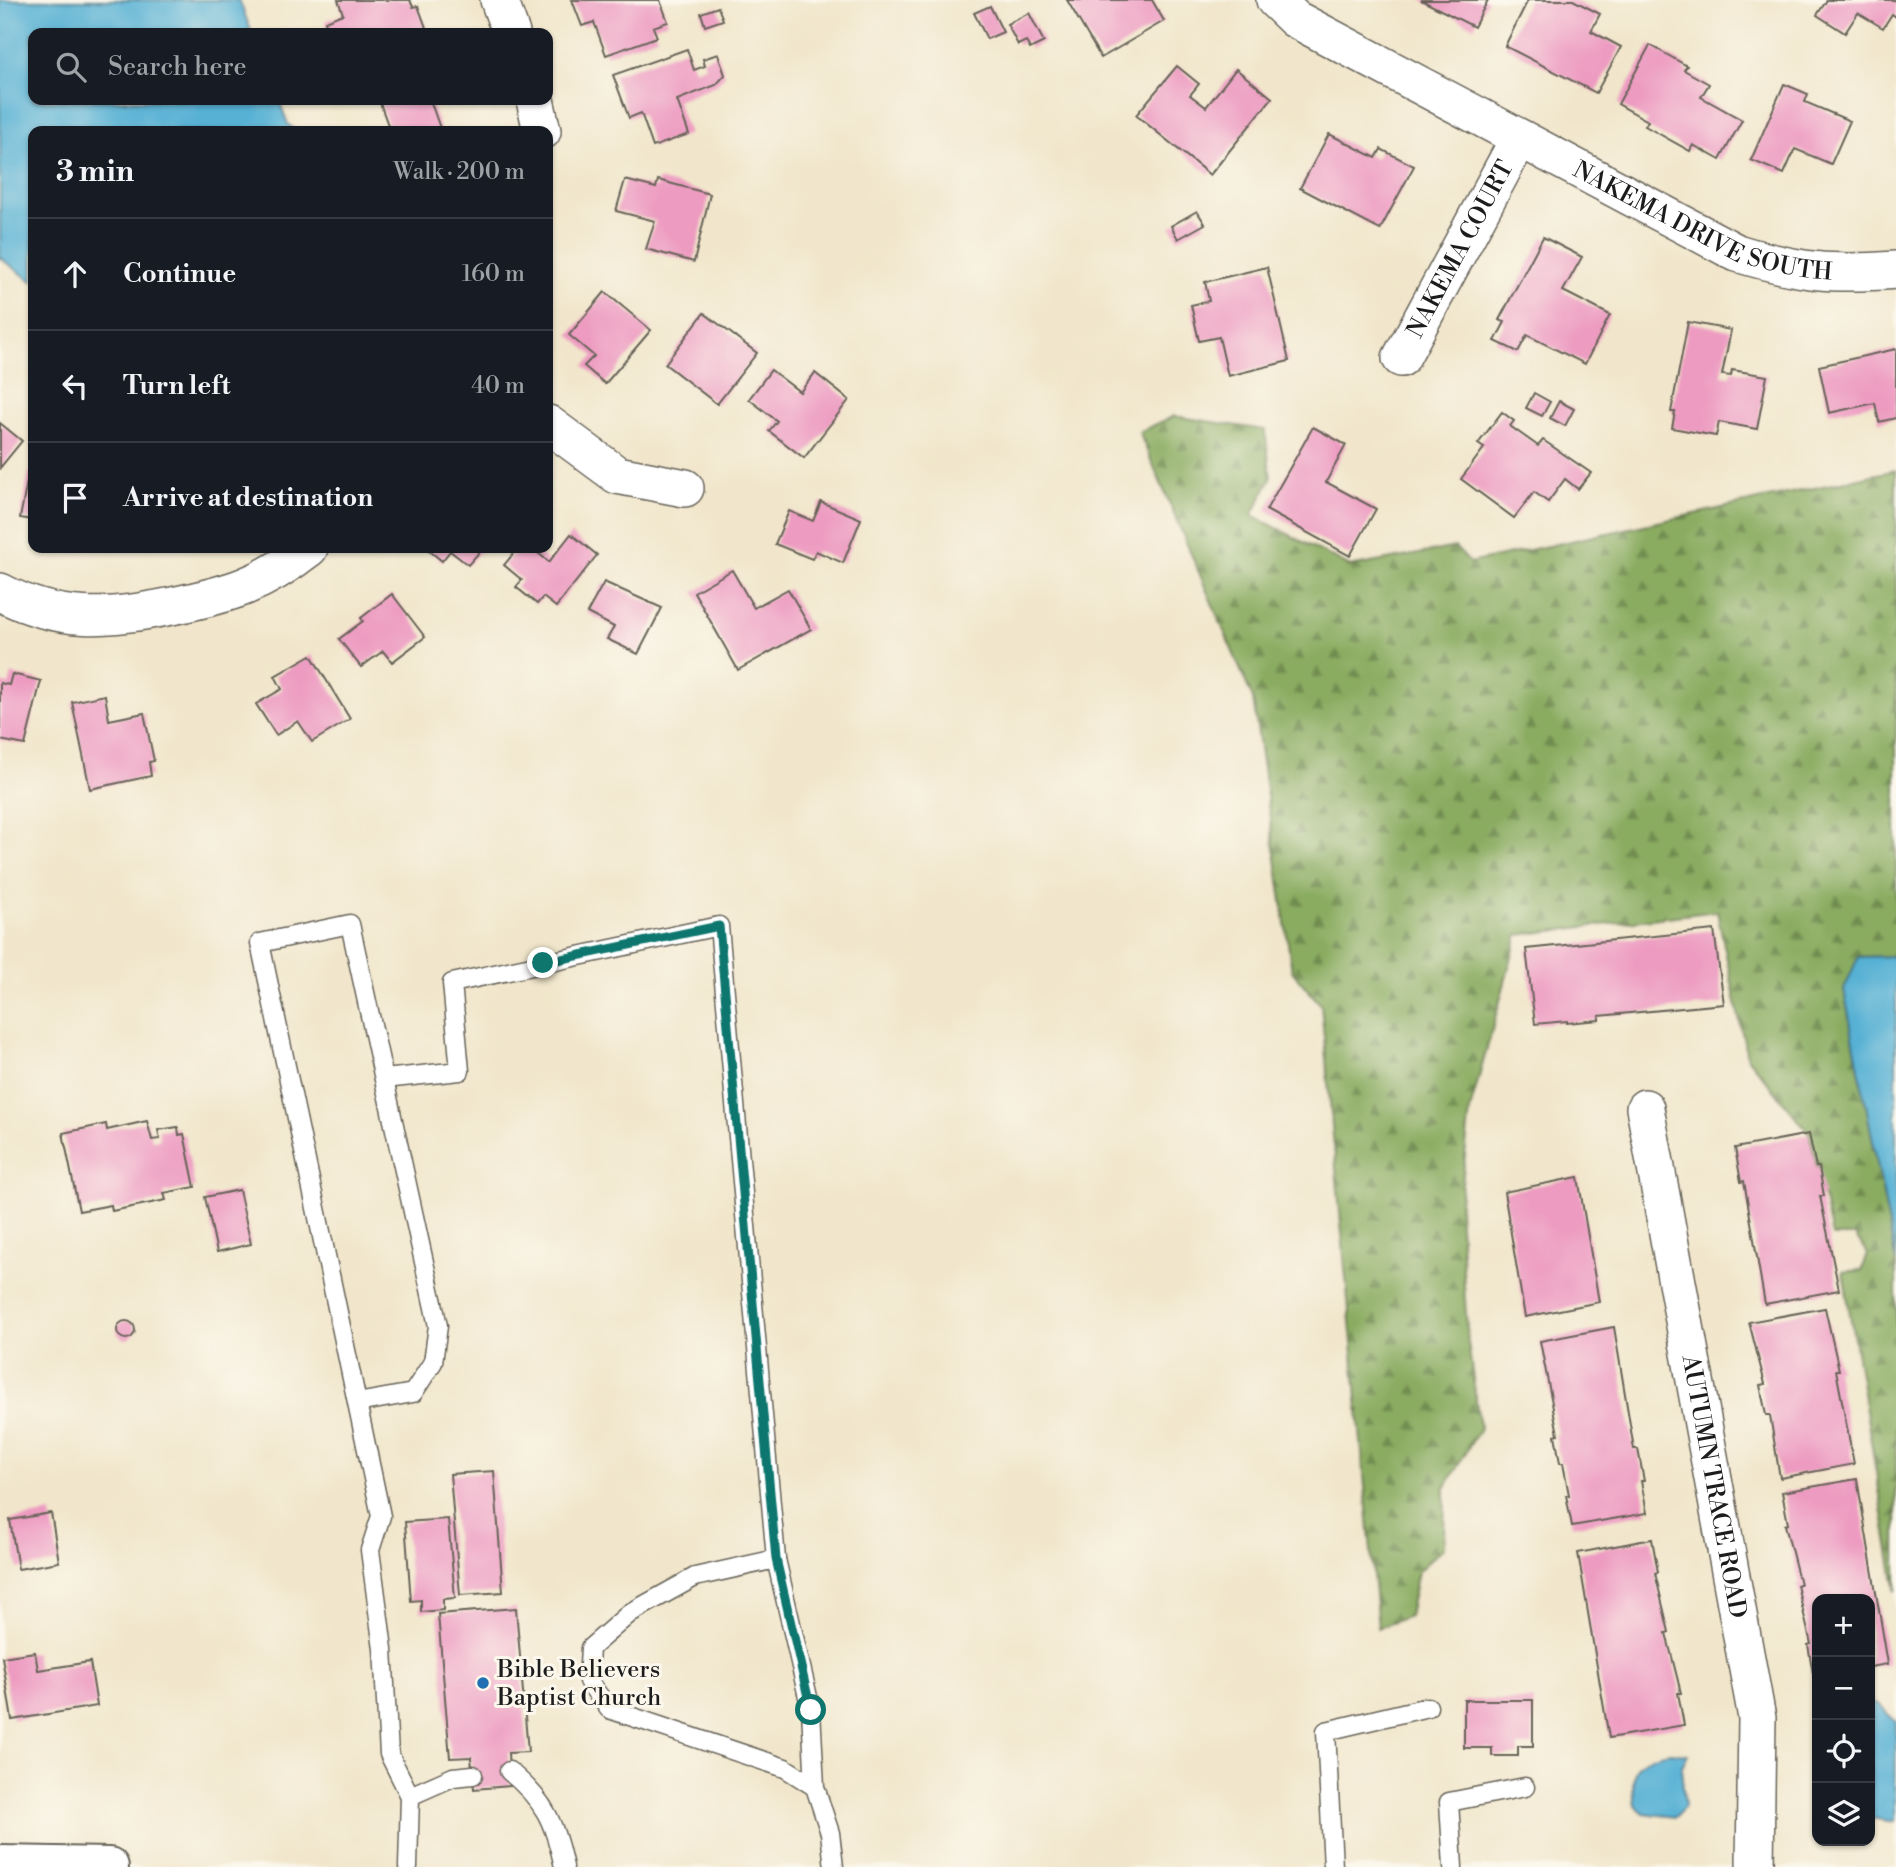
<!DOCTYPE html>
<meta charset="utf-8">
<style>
:root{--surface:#171b24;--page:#242831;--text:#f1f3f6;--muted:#9ea1a6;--line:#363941}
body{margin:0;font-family:"Libre Bodoni",serif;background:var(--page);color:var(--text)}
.controls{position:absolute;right:21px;bottom:21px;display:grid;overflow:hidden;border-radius:14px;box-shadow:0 2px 5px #0004}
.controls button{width:63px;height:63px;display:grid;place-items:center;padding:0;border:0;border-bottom:2px solid var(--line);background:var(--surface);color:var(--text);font:35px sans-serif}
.stop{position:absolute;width:21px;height:21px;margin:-16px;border:5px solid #0f766e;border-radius:50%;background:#fff}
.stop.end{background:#0f766e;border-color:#fff;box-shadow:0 2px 7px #0008}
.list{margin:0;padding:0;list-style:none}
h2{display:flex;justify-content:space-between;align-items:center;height:91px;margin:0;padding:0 28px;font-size:30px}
h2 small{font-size:23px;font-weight:400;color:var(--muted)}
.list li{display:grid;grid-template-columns:46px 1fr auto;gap:21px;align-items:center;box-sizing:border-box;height:112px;padding:0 28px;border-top:2px solid var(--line)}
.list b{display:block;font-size:26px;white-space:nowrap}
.list em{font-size:23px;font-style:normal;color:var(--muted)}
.icon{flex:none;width:38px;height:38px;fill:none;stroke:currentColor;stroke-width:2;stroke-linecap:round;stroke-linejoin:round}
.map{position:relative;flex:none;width:1896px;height:1867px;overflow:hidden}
.search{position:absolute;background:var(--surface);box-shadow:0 2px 5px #0004;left:28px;top:28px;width:525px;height:77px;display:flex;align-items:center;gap:18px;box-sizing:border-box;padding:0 24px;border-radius:14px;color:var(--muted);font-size:26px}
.panel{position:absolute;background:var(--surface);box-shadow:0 2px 5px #0004;left:28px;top:126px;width:525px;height:427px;border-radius:14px}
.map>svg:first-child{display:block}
</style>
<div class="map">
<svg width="1896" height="1867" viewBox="0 0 1896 1867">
<defs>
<pattern id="forest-firs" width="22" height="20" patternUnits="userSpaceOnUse" patternTransform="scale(1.75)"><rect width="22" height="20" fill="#8aac61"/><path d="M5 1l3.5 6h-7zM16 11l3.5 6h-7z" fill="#708b4f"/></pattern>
</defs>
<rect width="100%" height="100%" fill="#fbf7ec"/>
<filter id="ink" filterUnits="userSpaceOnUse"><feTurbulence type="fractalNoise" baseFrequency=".0143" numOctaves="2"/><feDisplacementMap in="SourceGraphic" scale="14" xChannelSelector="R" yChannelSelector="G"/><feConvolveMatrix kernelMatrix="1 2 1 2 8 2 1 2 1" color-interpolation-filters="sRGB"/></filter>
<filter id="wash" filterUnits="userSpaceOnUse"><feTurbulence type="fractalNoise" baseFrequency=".00686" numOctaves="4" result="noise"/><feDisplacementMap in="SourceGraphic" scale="28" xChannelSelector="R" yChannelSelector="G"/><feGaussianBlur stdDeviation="1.57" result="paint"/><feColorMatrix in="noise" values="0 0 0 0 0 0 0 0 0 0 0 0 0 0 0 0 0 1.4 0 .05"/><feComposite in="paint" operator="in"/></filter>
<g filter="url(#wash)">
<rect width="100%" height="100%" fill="#f1e6cb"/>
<path fill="url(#forest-firs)" stroke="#53643e" stroke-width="2" d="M1174,416L1265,430L1271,479L1252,515L1350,567L1455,547L1470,563L1896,470V956L1859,957L1844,990L1896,1262V1593L1843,1272L1862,1270L1868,1254L1855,1236H1832L1809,1133L1747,1057L1717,911L1518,935L1470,1110L1459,1211L1468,1343L1480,1428L1445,1488L1444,1547L1418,1571L1409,1616L1378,1628L1321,1005L1292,971L1253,699L1139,432Z"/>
<g fill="#57b1d4" stroke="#3a6678" stroke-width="2">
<path d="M0,0H239L252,33H33V100H279L288,124L296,131H33V282L0,258Z"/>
<path d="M1896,956V1262L1844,990L1858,957Z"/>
<path d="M1870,1702L1879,1705L1896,1722L1895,1822L1870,1818Z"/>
<path d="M1670,1752L1688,1754L1681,1768L1685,1807L1675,1817L1644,1813L1635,1805C1630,1770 1634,1758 1670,1752Z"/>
</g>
<g id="blocks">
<g fill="#ed9bc1">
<path d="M338,0H410L413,7L418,6L428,33H329L325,21L343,14Z"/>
<path d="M572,0H660L668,22L653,27L657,37L606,55L594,22L582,26Z"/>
<path d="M1067,0H1152L1164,21L1101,58Z"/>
<path d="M1421,0H1488L1474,27Z"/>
<path d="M1528,0H1573L1600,14L1591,31L1621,47L1596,93L1505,46Z"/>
<path d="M1827,0H1896V17L1892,14L1883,28L1858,13L1845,33L1817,15Z"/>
<path d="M990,6L1003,32L987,39L974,13Z"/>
<path d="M718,7L723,20L705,26L701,13Z"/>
<path d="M1029,13L1044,42L1030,49L1026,41L1018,45L1007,24Z"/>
<path d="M1650,45L1687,66L1684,70L1709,84L1701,97L1742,120L1720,160L1693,145L1690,151L1645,126L1648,121L1618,104Z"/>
<path d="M687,49L694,70L705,66L703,59L718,54L725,75L716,85L677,100L689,134L653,147L641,113L629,118L613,75Z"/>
<path d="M1177,66L1199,84L1190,95L1206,107L1236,69L1272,98L1210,175L1136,115Z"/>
<path d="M1784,84L1808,94L1805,102L1850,121L1831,164L1795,149L1784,174L1751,160Z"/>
<path d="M379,100H430L441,131H390Z"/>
<path d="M1329,134L1376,158L1381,149L1414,166L1380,230L1300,188Z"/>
<path d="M625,180L656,188L658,180L710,194L694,262L646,249L655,221L616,211Z"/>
<path d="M1197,211L1205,224L1178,239L1171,226Z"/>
<path d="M1543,237L1582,257L1563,291L1610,315L1585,364L1527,335L1518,352L1495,341L1505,322L1499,320Z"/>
<path d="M1267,267L1289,361L1228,376L1219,337L1199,341L1191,305L1209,301L1205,282Z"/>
<path d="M605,292L651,330L605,384L584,366L594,356L569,335Z"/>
<path d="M704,313L757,353L717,404L665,364Z"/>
<path d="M1688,322L1731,330L1722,375L1731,376L1732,370L1767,376L1757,429L1719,422L1716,436L1672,428L1675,412H1671Z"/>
<path d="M1896,349V418L1879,422L1875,403L1829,413L1819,366Z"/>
<path d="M771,370L800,392L815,373L849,400L804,458L769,431L777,421L749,399Z"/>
<path d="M1534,393L1550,402L1542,416L1526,408Z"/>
<path d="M1559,401L1574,409L1565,426L1550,418Z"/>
<path d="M1502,412L1514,421L1510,426L1538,446L1543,440L1591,473L1578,489L1565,479L1548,502L1534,492L1514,518L1461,479L1484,448L1478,444Z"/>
<path d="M0,423L22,441L0,468Z"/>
<path d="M1313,427L1346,445L1326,482L1376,509L1350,556L1266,510Z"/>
<path d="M29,472L33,473V520L20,518Z"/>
<path d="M821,502L861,519L843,563L816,551L812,559L775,544L789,511L813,521Z"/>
<path d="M571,534L597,555L556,607L543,597L537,604L516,587L522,580L504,565L518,548H532L549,562Z"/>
<path d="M426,548H483L468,565L450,551L442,561Z"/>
<path d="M732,570L754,608L788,589L811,629L738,670L694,592Z"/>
<path d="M604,582L662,608L638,654L607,639L614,627L587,613Z"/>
<path d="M392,594L425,637L392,662L383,651L361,667L339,639L363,621L361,618Z"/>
<path d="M311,655L350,719L312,742L298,721L276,735L256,704L282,689L275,676Z"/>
<path d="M12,674L41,681L25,745L0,740V683L9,685Z"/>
<path d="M105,695L109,720L144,713L154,761L149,762L151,776L90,789L72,702Z"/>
<path d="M1714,930L1724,1004L1599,1016V1020L1567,1023V1021L1535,1024L1526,949Z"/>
<path d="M147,1121L152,1140L160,1139L158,1130L178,1127L179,1135L184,1134L195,1187L164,1193L166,1200L112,1211L111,1205L79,1211L63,1133L106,1124L107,1130Z"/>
<path d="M1809,1134L1816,1167H1819L1824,1196H1820L1839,1290L1765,1304L1744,1181L1741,1182L1735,1148Z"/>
<path d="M1578,1177L1599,1302L1525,1317L1504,1192Z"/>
<path d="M239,1190L251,1244L217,1252L205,1197Z"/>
<path d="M1825,1308L1839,1370H1836L1854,1464L1780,1478L1770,1415H1766L1760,1385L1765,1384L1749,1322Z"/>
<circle cx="126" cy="1330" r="9"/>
<path d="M1614,1327L1634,1449H1638L1644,1481H1641L1647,1513L1572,1526L1566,1495H1569L1563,1463H1560L1555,1435L1558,1434L1540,1341Z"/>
<path d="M494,1471L503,1592L460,1595L450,1474Z"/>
<path d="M1857,1479L1888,1664L1870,1667V1599H1817V1678L1814,1679L1808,1645L1811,1644L1797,1585L1800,1584L1785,1525L1788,1524L1782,1492Z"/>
<path d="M51,1513L59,1562L18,1569L10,1520Z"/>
<path d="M448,1519L455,1598L443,1599V1610L421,1612V1600L411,1601L405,1522Z"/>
<path d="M1652,1539L1658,1572L1655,1573L1669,1632L1666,1633L1681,1693H1678L1684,1725L1609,1738L1578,1553Z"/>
<path d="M516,1608L528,1752L508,1753L510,1786L474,1789L471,1757L450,1758L438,1614Z"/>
<path d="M35,1652L38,1670L90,1662L97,1706L12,1720L2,1657Z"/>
<path d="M1464,1700H1533V1746H1518V1756H1492V1748H1464Z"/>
</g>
</g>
</g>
<g filter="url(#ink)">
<use href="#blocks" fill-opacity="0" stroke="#676359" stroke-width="2"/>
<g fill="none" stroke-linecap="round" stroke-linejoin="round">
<defs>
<g id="lane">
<path d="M384,1079L460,1071L452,983L719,926L776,1559"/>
<path d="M357,1403L413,1393L433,1362L438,1326L350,924L260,943L381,1516L370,1550L383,1649L389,1754L410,1796L408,1867"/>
<path d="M509,1771C545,1801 554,1821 564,1867"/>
<path d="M815,1787L785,1768L609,1709L588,1681L590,1648L630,1613L695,1577L776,1559L811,1710L815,1787L830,1833L834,1867"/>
<path d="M410,1796L453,1777L473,1775"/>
<path d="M1333,1867L1326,1731L1428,1707"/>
<path d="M1453,1867L1449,1802L1525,1787"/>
</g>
<g id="street">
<path d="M499,0L511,33"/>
<path id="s1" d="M1275,0L1295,19L1737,253C1799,272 1832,275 1896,270"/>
<path d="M535,100L542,131"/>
<path id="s2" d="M1401,358L1519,139"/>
<path d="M548,424L617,475L685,488"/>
<path d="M0,592C59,623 109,619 172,606C230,594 262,585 309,548"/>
<path id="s3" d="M1645,1108L1757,1718L1755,1867"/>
</g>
<path id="secondary" d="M0,1865L109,1867"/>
</defs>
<use href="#lane" stroke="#676359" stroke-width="21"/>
<use href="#street" stroke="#676359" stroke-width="40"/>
<use href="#secondary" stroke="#676359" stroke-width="42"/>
<use href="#lane" stroke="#fff" stroke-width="18"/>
<use href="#street" stroke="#fff" stroke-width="37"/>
<use href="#secondary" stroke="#fff" stroke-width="38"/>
</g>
</g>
<g fill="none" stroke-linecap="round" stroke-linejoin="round" filter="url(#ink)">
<path stroke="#0f766e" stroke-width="9" d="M543,963L719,926L776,1559L811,1710"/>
</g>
<circle fill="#1f6fb2" stroke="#fbf7ec" stroke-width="2.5" cx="483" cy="1683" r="7"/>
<g text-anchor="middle" stroke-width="6" stroke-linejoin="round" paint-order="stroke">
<g font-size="24" fill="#1c1c1c" stroke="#fbf7ec">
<text dy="8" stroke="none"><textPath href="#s1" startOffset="485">NAKEMA DRIVE SOUTH</textPath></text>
<text dy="8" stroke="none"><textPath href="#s2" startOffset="124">NAKEMA COURT</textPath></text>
<text dy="8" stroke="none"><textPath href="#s3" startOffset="385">AUTUMN TRACE ROAD</textPath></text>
</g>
<g font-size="24" fill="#1c1c1c" stroke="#fbf7ec" text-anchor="start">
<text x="497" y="1677">Bible Believers<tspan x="497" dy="28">Baptist Church</tspan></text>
</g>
</g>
</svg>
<div class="controls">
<button>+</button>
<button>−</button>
<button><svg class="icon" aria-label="locate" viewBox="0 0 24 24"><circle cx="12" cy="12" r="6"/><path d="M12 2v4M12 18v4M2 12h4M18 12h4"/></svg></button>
<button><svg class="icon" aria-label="layers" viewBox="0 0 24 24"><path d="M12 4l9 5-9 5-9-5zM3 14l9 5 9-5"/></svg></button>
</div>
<div class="stop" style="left:811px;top:1710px"></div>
<div class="stop end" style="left:543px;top:963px"></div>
<div class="search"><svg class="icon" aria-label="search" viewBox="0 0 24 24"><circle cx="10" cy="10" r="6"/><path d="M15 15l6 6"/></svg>Search here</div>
<section class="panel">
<h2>3 min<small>Walk · 200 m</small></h2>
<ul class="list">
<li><svg class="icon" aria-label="ahead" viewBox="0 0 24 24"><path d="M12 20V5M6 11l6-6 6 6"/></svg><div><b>Continue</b></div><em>160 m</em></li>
<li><svg class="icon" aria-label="left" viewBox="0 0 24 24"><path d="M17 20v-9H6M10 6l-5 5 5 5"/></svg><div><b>Turn left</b></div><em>40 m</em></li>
<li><svg class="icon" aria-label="arrive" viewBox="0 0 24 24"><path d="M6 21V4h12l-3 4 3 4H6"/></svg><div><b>Arrive at destination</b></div></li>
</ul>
</section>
</div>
